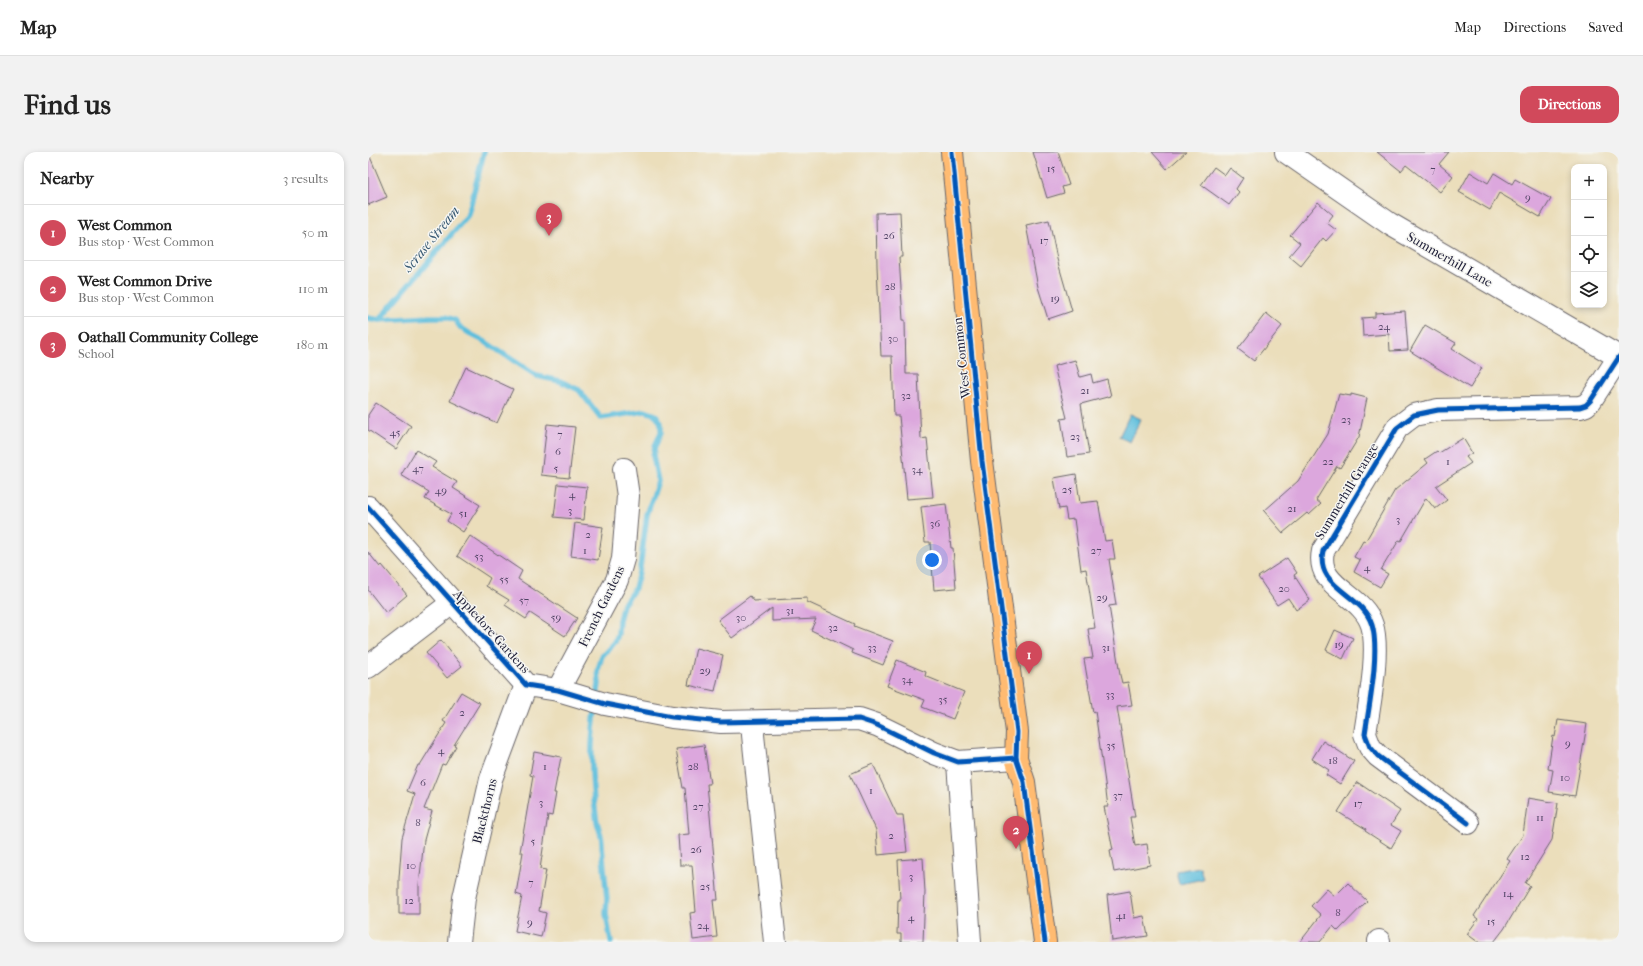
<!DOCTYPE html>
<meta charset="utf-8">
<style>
:root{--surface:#fff;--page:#f2f2f2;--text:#222;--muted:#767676;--line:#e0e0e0;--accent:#d1495b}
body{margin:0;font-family:"IM FELL French Canon",serif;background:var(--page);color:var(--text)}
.controls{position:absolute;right:12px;top:12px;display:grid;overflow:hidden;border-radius:8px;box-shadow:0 2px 6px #0003}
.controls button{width:36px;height:36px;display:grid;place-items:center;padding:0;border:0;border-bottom:1px solid var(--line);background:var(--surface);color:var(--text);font:20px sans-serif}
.you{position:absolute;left:564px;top:408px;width:14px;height:14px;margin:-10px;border:3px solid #fff;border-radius:50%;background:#1a73e8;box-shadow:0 0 0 6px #1a73e833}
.badge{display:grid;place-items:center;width:26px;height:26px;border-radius:50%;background:var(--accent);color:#fff;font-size:13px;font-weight:700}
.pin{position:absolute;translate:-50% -33px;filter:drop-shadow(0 1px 2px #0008)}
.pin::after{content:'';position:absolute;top:21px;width:14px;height:12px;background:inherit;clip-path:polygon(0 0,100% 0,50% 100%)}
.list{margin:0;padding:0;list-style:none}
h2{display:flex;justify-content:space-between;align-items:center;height:52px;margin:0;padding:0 16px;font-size:17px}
h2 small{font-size:13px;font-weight:400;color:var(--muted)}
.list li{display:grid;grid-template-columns:26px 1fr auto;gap:12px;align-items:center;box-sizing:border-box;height:56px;padding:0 16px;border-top:1px solid var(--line)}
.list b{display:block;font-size:15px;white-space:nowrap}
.list p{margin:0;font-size:13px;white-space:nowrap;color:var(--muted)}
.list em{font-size:13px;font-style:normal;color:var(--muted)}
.icon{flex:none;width:22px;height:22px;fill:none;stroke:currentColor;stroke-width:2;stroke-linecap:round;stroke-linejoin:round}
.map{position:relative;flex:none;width:1251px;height:790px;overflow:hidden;border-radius:12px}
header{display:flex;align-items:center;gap:24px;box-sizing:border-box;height:56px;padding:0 20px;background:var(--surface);border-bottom:1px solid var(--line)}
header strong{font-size:19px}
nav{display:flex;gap:22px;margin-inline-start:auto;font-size:14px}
.intro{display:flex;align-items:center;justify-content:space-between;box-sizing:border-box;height:96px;padding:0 24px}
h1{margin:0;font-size:28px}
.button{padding:10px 18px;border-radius:12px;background:var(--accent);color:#fff;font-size:14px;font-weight:700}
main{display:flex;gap:24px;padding:0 24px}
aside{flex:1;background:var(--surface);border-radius:12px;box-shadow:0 2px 6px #0003}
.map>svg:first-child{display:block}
</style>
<header>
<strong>Map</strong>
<nav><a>Map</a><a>Directions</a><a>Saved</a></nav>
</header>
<div class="intro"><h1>Find us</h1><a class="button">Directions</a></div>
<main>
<aside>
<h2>Nearby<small>3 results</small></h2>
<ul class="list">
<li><span class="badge">1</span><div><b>West Common</b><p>Bus stop · West Common</p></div><em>50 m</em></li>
<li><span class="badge">2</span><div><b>West Common Drive</b><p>Bus stop · West Common</p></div><em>110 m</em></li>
<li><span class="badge">3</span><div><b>Oathall Community College</b><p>School</p></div><em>180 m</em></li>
</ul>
</aside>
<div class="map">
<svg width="1251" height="790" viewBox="0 0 1251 790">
<rect width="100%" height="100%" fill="#f6f6f2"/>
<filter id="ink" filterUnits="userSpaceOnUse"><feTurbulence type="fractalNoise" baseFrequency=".025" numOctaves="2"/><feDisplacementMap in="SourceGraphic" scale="8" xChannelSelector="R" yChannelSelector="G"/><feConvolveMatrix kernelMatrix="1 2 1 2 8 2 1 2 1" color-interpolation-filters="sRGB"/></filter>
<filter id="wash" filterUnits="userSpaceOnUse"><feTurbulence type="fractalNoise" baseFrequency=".012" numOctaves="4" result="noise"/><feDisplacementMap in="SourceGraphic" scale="16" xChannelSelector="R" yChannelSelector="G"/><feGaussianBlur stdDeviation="0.9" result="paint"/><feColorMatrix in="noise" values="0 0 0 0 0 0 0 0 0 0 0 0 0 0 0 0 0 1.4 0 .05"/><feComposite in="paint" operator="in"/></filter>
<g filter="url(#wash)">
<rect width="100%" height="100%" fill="#ebdebb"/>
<g fill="#5dbedc" stroke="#40708c">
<path d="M762,262L773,267L762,290L751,285Z"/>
<path d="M832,715L835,727L811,732L808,719Z"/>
</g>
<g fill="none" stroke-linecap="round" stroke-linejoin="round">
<g stroke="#5dbedc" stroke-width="5.5">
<path d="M0,166L11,168L100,63L116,0"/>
<path d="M11,168L63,165H78L87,168L92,175L104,183L116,189L169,224L192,229L211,238L233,266L277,259L288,263L293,271V281L287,294L285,304L290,329L279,363L272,416L267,436L255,453L251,468L250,482L247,490L234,504L230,518L231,532L229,546"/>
<path d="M228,554C222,589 223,629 228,664C229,675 235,683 234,694L239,747L238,762L243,790"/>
</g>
</g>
<g id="blocks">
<g fill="#dca7dd">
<path d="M0,0L19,45L0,53Z"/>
<path d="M665,0H690L701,33L694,35L696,41L679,46Z"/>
<path d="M784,0H818L799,17Z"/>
<path d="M1009,0H1081L1071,12L1085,24L1072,40L1038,13L1033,19Z"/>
<path d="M846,15L857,23L862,16L875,26L868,37L871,40L861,53L833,33Z"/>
<path d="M1102,20L1120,31L1126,21L1144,32L1147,27L1183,47L1172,65L1131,41L1122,58L1091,40Z"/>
<path d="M950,50L965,63L959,71L968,78L958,89L955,86L933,114L921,104L932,91L922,83Z"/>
<path d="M532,60L534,105H531L535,168H537L538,222H550L553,287L559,286L565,345L539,347L531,264H526L524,204H513L509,114L508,61Z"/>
<path d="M681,68L689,107L704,159L680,167L670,135L658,73Z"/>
<path d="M1037,159L1040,198L1022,199L1021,182L995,184L994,166L1007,165V161Z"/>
<path d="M898,161L914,174L886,209L870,197Z"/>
<path d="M1057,173L1088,191L1084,197L1114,216L1102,236L1042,199Z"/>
<path d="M707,208L712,225L723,222L725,231L739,227L743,244L713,252L721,302L699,305L693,267L699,266L686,214Z"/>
<path d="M98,215L145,237L129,271L82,249Z"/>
<path d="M971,242L983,244V242L999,246L991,285L972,316L969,314L948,348L953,352L941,363L939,361L915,381L896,359L930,329L960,282Z"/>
<path d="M8,251L43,274L28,297L0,278V263Z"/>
<path d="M179,272L207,275L201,326L173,323Z"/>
<path d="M1095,286L1104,301L1098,305L1103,311L1068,334L1079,348L1067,357L1058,346L1033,389L1031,388L1013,418L1020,422L1012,435L986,420L992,408L986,405L995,389L997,390L1027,338L1060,311L1057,307L1069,299L1071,301Z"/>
<path d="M48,298L68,310L64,315L89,330L85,336L112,353L95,380L79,369L83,362L57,347L61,340L33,323Z"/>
<path d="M708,322L712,351L730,349L737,389L744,388L747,407H741L748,453L741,454L752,523L754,531L760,530L764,553L749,555L767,665H762L767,694L779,692L782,713L746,720L742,699L745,698L736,655H740L737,631L727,559L725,560L716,507L725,506L720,477L727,476L718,417L713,418L706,367L699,368L697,356L691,357L686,326Z"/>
<path d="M190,332L219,335L216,368L186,365Z"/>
<path d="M578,352L583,396H585L588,436L566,438L562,390H557L553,355Z"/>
<path d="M207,371L235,375L230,408L203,404Z"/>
<path d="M102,384L154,419L150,427L209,466L197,484L162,461L158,467L137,453L141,448L118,434L122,426L89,404Z"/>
<path d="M0,400L12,415L14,413L39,443L18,461L0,438Z"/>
<path d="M919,406L929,421L926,423L942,448L928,458L920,446L909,453L890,425Z"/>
<path d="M382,444L386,449L439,446V450L487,472L486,474L525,489L515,513L484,501L485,498L443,478L448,467L404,469V456L364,486L350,468Z"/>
<path d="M967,478L985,486L975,507L958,498Z"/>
<path d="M73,488L94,514L79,526L58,501Z"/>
<path d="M328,496L355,503L347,539L320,533Z"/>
<path d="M529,508L558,520L557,524L596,540L585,567L554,555L557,548L519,534Z"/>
<path d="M93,540L112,551L86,593L88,594L77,613L74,612L56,657L64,659L56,688L51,733V762H31V726L34,686L47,642L39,639L50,613H52L78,571L75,569Z"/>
<path d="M1190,568L1219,572L1207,644L1181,640L1185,618L1180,617L1185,584L1187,585Z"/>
<path d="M955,589L986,609L972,632L958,623L961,618L944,607Z"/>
<path d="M336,593L342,632H339L350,748H345L349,785L325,788L322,761L328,760L324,713H312L310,683L321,682L317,636H315L308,597Z"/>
<path d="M166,600L193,605L186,641H188L184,664L180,663L172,717L178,718L171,759L178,761L173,785L147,779L154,744L148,742L155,700H152L165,624L162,623Z"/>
<path d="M505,612L529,663H535L539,700L510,703L508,678L482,622Z"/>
<path d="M989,630L1032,659L1023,673L1033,679L1023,696L997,679L998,677L970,660Z"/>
<path d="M1160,646L1190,651L1184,688L1157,731L1162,734L1136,777L1126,790H1110L1099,782L1110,767L1106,764L1142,709L1139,707L1155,683Z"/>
<path d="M555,706L557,740L555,790H533V782H529L530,748H532L530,708Z"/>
<path d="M980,731L999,749L970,779L965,774L952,790H932L953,763L943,754L959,737L967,744Z"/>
<path d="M762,739L766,766L776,764L780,784L744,789L739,743Z"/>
</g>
</g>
</g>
<g filter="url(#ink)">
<use href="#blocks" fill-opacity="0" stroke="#686468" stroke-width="1"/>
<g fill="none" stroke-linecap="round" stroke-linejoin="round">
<defs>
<g id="minor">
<path d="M918,0L1022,72L1251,205"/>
<path d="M0,355L158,533L190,538L237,552L304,565L353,570L491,567L509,573L566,601L590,610L648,606"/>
<path d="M0,515L84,451"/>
<path d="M190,538L249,428L255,407L260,344L256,317"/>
<path d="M386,570L385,583L407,790"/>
<path d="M590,610L602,790"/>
<path d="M1100,671L1010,604L1002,595L997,582C1001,554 1012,499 1004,473C994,441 947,436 955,399L1029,276L1046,263L1070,258L1212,255L1218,253L1223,248L1251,205"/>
<path d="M91,790L96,746L123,627L158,533"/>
<path d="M1011,790V789"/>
</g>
<path id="major" d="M584,0L614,309L649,580L648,606L656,630L677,790"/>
</defs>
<use href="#minor" stroke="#686468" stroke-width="24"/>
<use href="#major" stroke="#686468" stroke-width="24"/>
<use href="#minor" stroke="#fff" stroke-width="22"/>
<use href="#major" stroke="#ffbb71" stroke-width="22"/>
<defs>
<g id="cycleway">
<path d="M584,0L614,309L649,580L648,606L656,630L677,790"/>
<path d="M0,355L158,533L190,538L237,552L304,565L353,570L491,567L509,573L566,601L590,610L648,606"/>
<path d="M1100,671L1010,604L1002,595L997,582C1001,554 1012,499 1004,473C994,441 947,436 955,399L1029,276L1046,263L1070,258L1212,255L1218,253L1223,248L1251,205"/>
</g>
</defs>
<use href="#cycleway" stroke="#f6f6f2" stroke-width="8"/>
<use href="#cycleway" stroke="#0057b8" stroke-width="5"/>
</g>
</g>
<g text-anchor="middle" stroke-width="3" stroke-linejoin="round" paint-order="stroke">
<g font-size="11" fill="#504364">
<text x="683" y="20">15</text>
<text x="1065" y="21">7</text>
<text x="1160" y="49">9</text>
<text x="521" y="87">26</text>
<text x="676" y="92">17</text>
<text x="522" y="138">28</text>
<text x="687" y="150">19</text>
<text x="1016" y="178">24</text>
<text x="525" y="190">30</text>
<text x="717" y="242">21</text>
<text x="538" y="247">32</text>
<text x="978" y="271">23</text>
<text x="27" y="284">45</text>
<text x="192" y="286">7</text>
<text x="707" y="288">23</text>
<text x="190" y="303">6</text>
<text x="960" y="313">22</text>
<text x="1080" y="313">1</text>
<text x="50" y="320">47</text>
<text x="188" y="320">5</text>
<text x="549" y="321">34</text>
<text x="699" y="341">25</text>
<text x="73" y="342">49</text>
<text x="204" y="346">4</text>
<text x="924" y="360">21</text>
<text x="202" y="362">3</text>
<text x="95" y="365">51</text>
<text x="1030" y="371">3</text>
<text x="567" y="375">36</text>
<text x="220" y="386">2</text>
<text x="217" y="402">1</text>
<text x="728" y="402">27</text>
<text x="111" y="408">53</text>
<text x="999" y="419">4</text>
<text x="136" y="431">55</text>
<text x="916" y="440">20</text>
<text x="734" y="449">29</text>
<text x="156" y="452">57</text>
<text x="422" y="462">31</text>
<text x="188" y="469">59</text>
<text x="373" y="469">30</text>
<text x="465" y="479">32</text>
<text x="971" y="496">19</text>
<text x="504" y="499">33</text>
<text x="738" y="499">31</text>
<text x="337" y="522">29</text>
<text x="539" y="531">34</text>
<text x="742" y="546">33</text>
<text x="575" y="551">35</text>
<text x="94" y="564">2</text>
<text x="1200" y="595">9</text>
<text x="743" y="597">35</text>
<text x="73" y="602">4</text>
<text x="965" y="612">18</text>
<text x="177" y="618">1</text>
<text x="325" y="618">28</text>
<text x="1197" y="629">10</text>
<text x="55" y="634">6</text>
<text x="503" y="642">1</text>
<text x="750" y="647">37</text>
<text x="173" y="654">3</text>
<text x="990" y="655">17</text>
<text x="330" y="658">27</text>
<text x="1172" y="669">11</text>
<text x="50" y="674">8</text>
<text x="523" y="687">2</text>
<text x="165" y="693">5</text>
<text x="328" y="701">26</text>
<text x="1157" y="708">12</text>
<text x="43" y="717">10</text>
<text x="543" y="728">3</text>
<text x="163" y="734">7</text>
<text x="337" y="738">25</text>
<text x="1140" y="745">14</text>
<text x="41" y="752">12</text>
<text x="970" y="764">8</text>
<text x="753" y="767">41</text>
<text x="543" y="769">4</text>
<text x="1123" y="773">15</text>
<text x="162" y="774">9</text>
<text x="335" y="777">24</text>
</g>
<g font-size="13" fill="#22223b" stroke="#f6f6f2">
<text transform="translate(1082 107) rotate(30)" y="5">Summerhill Lane</text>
<text transform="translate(593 206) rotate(-96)" y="5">West Common</text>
<text transform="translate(978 339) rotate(-59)" y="5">Summerhill Grange</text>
<text transform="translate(233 454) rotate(-64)" y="5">French Gardens</text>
<text transform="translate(124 479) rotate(48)" y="5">Appledore Gardens</text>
<text transform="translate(116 659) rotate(-76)" y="5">Blackthorns</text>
</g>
<g font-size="14" font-style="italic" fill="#375973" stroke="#f6f6f2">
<text transform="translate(63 87) rotate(-51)" y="5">Scrase Stream</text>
</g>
</g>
</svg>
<div class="controls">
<button>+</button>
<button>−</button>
<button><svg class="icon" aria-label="locate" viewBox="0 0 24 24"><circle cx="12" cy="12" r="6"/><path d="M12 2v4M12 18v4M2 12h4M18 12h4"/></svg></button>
<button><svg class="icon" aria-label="layers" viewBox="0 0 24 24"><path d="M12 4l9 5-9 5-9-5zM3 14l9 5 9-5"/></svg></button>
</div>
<div class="you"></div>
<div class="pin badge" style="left:661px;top:522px">1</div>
<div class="pin badge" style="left:648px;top:697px">2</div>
<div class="pin badge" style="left:181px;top:84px">3</div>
</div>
</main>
